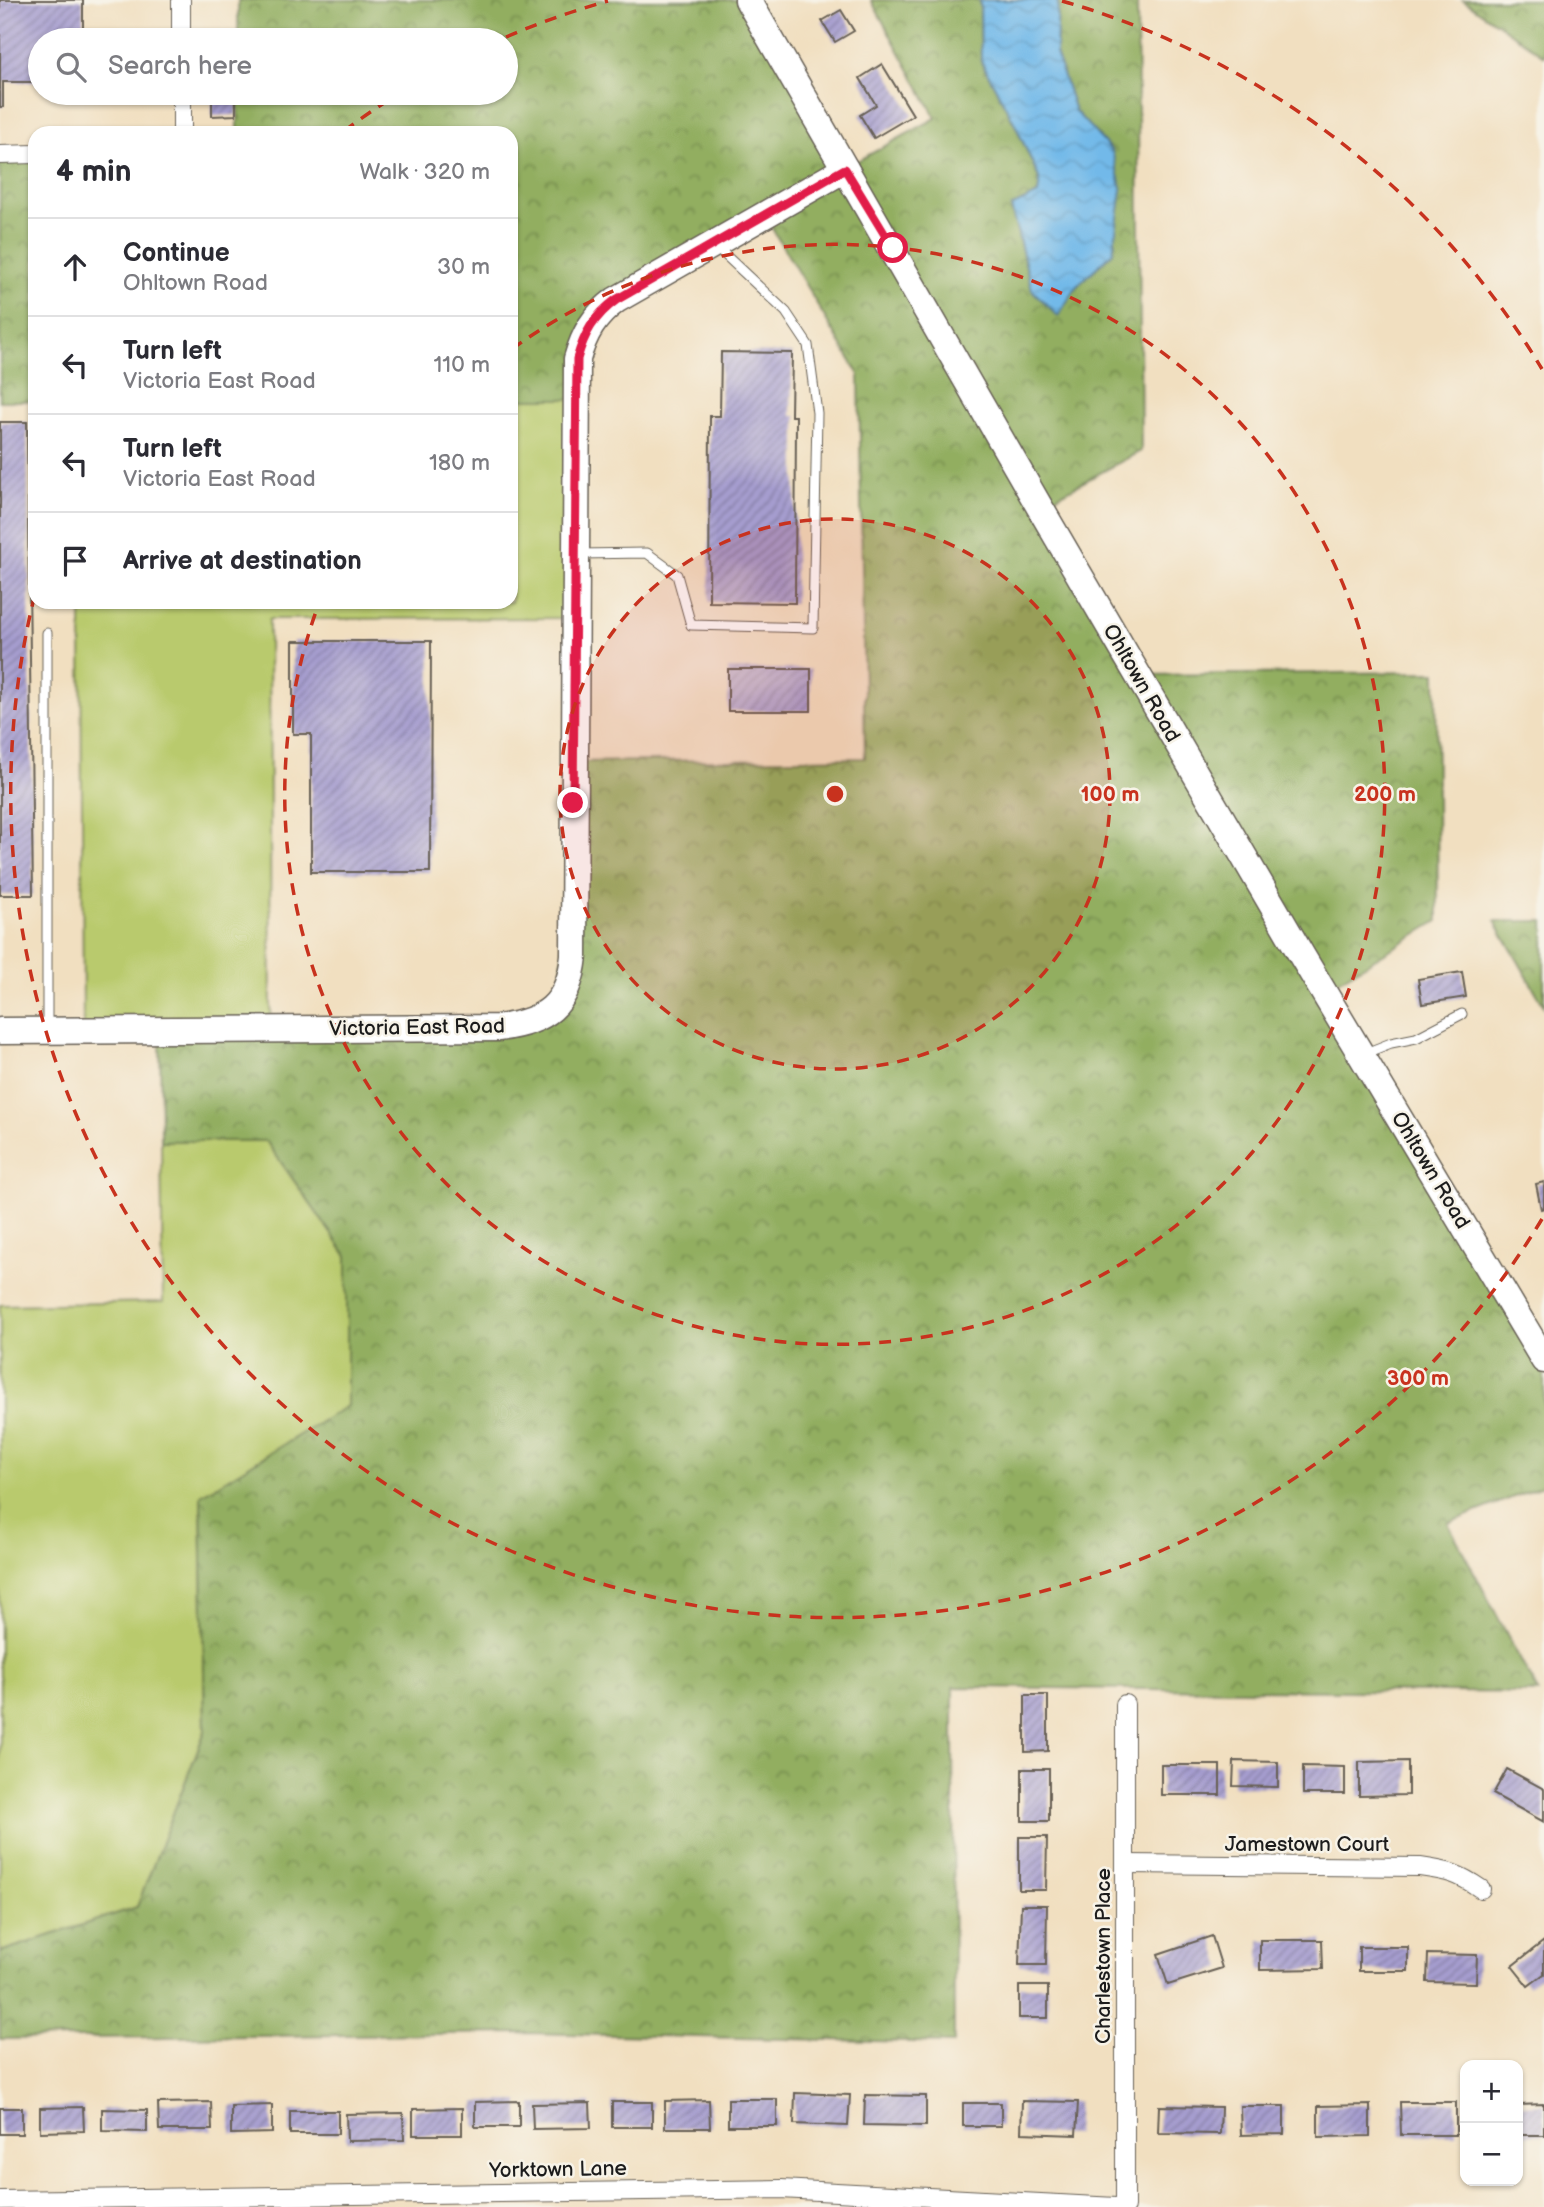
<!DOCTYPE html>
<meta charset="utf-8">
<style>
:root{--surface:#fff;--page:#f7f7f7;--text:#2b2b33;--muted:#7c7c81;--line:#e1e1e2}
body{margin:0;font-family:"Balsamiq Sans",sans-serif;background:var(--page);color:var(--text)}
.controls{position:absolute;right:21px;bottom:21px;display:grid;overflow:hidden;border-radius:14px;box-shadow:0 2px 5px #0004}
.controls button{width:63px;height:63px;display:grid;place-items:center;padding:0;border:0;border-bottom:2px solid var(--line);background:var(--surface);color:var(--text);font:35px sans-serif}
.stop{position:absolute;width:21px;height:21px;margin:-16px;border:5px solid #e11d48;border-radius:50%;background:#fff}
.stop.end{background:#e11d48;border-color:#fff;box-shadow:0 2px 7px #0008}
.list{margin:0;padding:0;list-style:none}
h2{display:flex;justify-content:space-between;align-items:center;height:91px;margin:0;padding:0 28px;font-size:30px}
h2 small{font-size:23px;font-weight:400;color:var(--muted)}
.list li{display:grid;grid-template-columns:46px 1fr auto;gap:21px;align-items:center;box-sizing:border-box;height:98px;padding:0 28px;border-top:2px solid var(--line)}
.list b{display:block;font-size:26px;white-space:nowrap}
.list p{margin:0;font-size:23px;white-space:nowrap;color:var(--muted)}
.list em{font-size:23px;font-style:normal;color:var(--muted)}
.icon{flex:none;width:38px;height:38px;fill:none;stroke:currentColor;stroke-width:2;stroke-linecap:round;stroke-linejoin:round}
.map{position:relative;flex:none;width:1544px;height:2207px;overflow:hidden}
.search{position:absolute;background:var(--surface);box-shadow:0 2px 5px #0004;left:28px;top:28px;width:490px;height:77px;display:flex;align-items:center;gap:18px;box-sizing:border-box;padding:0 24px;border-radius:38px;color:var(--muted);font-size:26px}
.panel{position:absolute;background:var(--surface);box-shadow:0 2px 5px #0004;left:28px;top:126px;width:490px;height:483px;border-radius:21px}
.map>svg:first-child{display:block}
</style>
<div class="map">
<svg width="1544" height="2207" viewBox="0 0 1544 2207">
<defs>
<pattern id="forest-crowns" width="20" height="18" patternUnits="userSpaceOnUse" patternTransform="scale(1.75)"><rect width="20" height="18" fill="#92ae60"/><path d="M2 6a3 3 0 1 1 6 0M12 15a3 3 0 1 1 6 0" fill="none" stroke="#768d4e"/></pattern>
<pattern id="water-waves" width="16" height="10" patternUnits="userSpaceOnUse" patternTransform="scale(1.75)"><rect width="16" height="10" fill="#72b9e9"/><path d="M0 5q4-4 8 0t8 0" fill="none" stroke="#629ec7"/></pattern>
<pattern id="building-hatch" width="6" height="6" patternUnits="userSpaceOnUse" patternTransform="scale(1.75)"><rect width="6" height="6" fill="#a69dcf"/><path d="M-1 1l2-2M0 6l6-6M5 7l2-2" fill="none" stroke="#867fa7"/></pattern>
</defs>
<rect width="100%" height="100%" fill="#f7f3e8"/>
<filter id="ink" filterUnits="userSpaceOnUse"><feTurbulence type="fractalNoise" baseFrequency=".0143" numOctaves="2"/><feDisplacementMap in="SourceGraphic" scale="14" xChannelSelector="R" yChannelSelector="G"/><feConvolveMatrix kernelMatrix="1 2 1 2 8 2 1 2 1" color-interpolation-filters="sRGB"/></filter>
<filter id="wash" filterUnits="userSpaceOnUse"><feTurbulence type="fractalNoise" baseFrequency=".00686" numOctaves="4" result="noise"/><feDisplacementMap in="SourceGraphic" scale="28" xChannelSelector="R" yChannelSelector="G"/><feGaussianBlur stdDeviation="1.57" result="paint"/><feColorMatrix in="noise" values="0 0 0 0 0 0 0 0 0 0 0 0 0 0 0 0 0 1.4 0 .05"/><feComposite in="paint" operator="in"/></filter>
<g filter="url(#wash)">
<rect width="100%" height="100%" fill="#f1dfc0"/>
<g fill="#b9ca6d" stroke="#6a7344" stroke-width="2">
<path d="M511,399H577L575,618L269,619L271,1029L83,1031L81,602H511Z"/>
<path d="M161,1141H266L347,1256V1406L201,1495L205,1731L137,1907L0,1952V1305L163,1302Z"/>
</g>
<g fill="url(#forest-crowns)" stroke="#57653e" stroke-width="2">
<path d="M238,0H748L845,168L936,118L871,0H980L981,61L1015,124L1040,180L1038,194L1011,207L1032,290L1058,315L1077,286L1113,252L1112,151L1075,111L1056,53L1058,0H1137L1141,451L1039,506L1138,675L1436,672L1438,921L1323,990L1544,1360V1485L1448,1523L1538,1693L953,1687L954,2043L527,2033L0,2039V1952L137,1907L205,1731L201,1495L347,1406V1256L266,1141H161L160,1030L497,1028L560,1000L574,762L865,758L859,375L764,215L604,309L577,399H511V133H238V93H506V40H238Z"/>
<path d="M1463,0H1544V56Z"/>
<path d="M35,154V401H0V155Z"/>
<path d="M1495,921H1544V1006Z"/>
</g>
<path fill="url(#water-waves)" stroke="#476a82" stroke-width="2" d="M980,0H1058L1056,53L1075,111L1112,151L1122,190L1113,252L1077,286L1058,316L1032,290L1011,207L1038,194L1040,180L1015,124L981,61Z"/>
<g id="blocks">
<g fill="url(#building-hatch)">
<path d="M0,0H83V40H40V82H3V107H0Z"/>
<path d="M841,10L854,31L835,42L822,21Z"/>
<path d="M211,33H236V40H212Z"/>
<path d="M882,64L913,115L874,138L860,115L876,105L860,78Z"/>
<path d="M212,93H236V115L212,116Z"/>
<path d="M721,352L792,353L791,416H796L795,603L709,602L710,416H720Z"/>
<path d="M0,422H27L33,895H0Z"/>
<path d="M293,641H431L430,872H311V734H293Z"/>
<rect x="728" y="669" width="83" height="42"/>
<path d="M1462,972L1466,997L1422,1004L1418,979Z"/>
<path d="M1544,1182V1208L1541,1209L1536,1184Z"/>
<path d="M1025,1695H1048V1751L1025,1752Z"/>
<path d="M1234,1761L1278,1762V1787L1233,1786Z"/>
<path d="M1408,1761V1795L1359,1796V1762Z"/>
<rect x="1161" y="1765" width="59" height="30"/>
<path d="M1303,1766L1345,1767V1794H1303Z"/>
<rect x="1022" y="1769" width="27" height="52"/>
<path d="M1507,1769L1544,1789V1822L1493,1794Z"/>
<path d="M1019,1837H1047L1046,1890H1019Z"/>
<path d="M1021,1905H1047L1046,1965H1019Z"/>
<path d="M1212,1936L1222,1968L1168,1985L1158,1954Z"/>
<path d="M1260,1940H1322L1323,1969L1260,1970Z"/>
<path d="M1544,1941V1974L1528,1986L1512,1966Z"/>
<rect x="1359" y="1947" width="49" height="24"/>
<path d="M1428,1954L1477,1955L1476,1983L1427,1982Z"/>
<rect x="1019" y="1986" width="29" height="32"/>
<path d="M795,2093L850,2095L848,2126L794,2124Z"/>
<path d="M865,2095L926,2096V2126L864,2125Z"/>
<rect x="728" y="2099" width="49" height="27"/>
<path d="M709,2100L710,2128H665V2101Z"/>
<path d="M519,2101V2127H475V2102Z"/>
<path d="M1022,2101L1078,2102L1076,2135L1021,2133Z"/>
<path d="M211,2102L212,2130H159L158,2103Z"/>
<rect x="612" y="2102" width="40" height="25"/>
<path d="M1400,2102H1456V2135H1401Z"/>
<path d="M590,2103L591,2128L533,2129L532,2104Z"/>
<rect x="963" y="2103" width="38" height="23"/>
<path d="M1544,2104V2135H1518V2105Z"/>
<path d="M272,2105V2133L231,2134V2106Z"/>
<path d="M1370,2105V2136L1318,2137V2106Z"/>
<path d="M1159,2106L1221,2107L1220,2134L1158,2133Z"/>
<path d="M1240,2106H1284V2134L1241,2135Z"/>
<path d="M83,2107L84,2131L40,2132V2108Z"/>
<rect x="0" y="2108" width="22" height="26"/>
<path d="M462,2108V2135H413V2109Z"/>
<path d="M102,2109L147,2110V2132L102,2131Z"/>
<rect x="290" y="2111" width="48" height="23"/>
<path d="M403,2113L404,2140L347,2141L346,2114Z"/>
</g>
</g>
</g>
<g filter="url(#ink)">
<use href="#blocks" fill-opacity="0" stroke="#676055" stroke-width="2"/>
<g fill="none" stroke-linecap="round" stroke-linejoin="round">
<defs>
<g id="lane">
<path d="M579,554L647,553L677,575L691,625L813,628L817,413L808,345L786,312L722,252L717,244"/>
<path d="M47,633V1029"/>
<path d="M1363,1054L1391,1043L1416,1038L1462,1014"/>
</g>
<g id="street">
<path d="M181,0V40"/>
<path d="M182,93V133"/>
<path d="M0,155L35,154"/>
<path d="M1126,1864L1420,1867C1448,1871 1458,1873 1481,1889"/>
<path d="M0,2200L781,2189L1116,2207"/>
<path d="M1125,2207V1704"/>
</g>
<g id="secondary">
<path d="M748,0L1039,506L1302,956L1544,1360"/>
<path d="M0,1031L498,1028C545,1022 569,1006 574,956L577,359C584,334 594,316 616,300L845,169"/>
</g>
</defs>
<use href="#lane" stroke="#676055" stroke-width="11"/>
<use href="#street" stroke="#676055" stroke-width="20"/>
<use href="#secondary" stroke="#676055" stroke-width="29"/>
<use href="#lane" stroke="#fff" stroke-width="9"/>
<use href="#street" stroke="#fff" stroke-width="18"/>
<use href="#secondary" stroke="#fff" stroke-width="26"/>
</g>
</g>
<g fill="none" stroke-linecap="round" stroke-linejoin="round" filter="url(#ink)">
<path stroke="#e11d48" stroke-width="9" d="M573,803L577,359C584,334 594,316 616,300L845,169L893,248"/>
</g>
<circle cx="835" cy="794" r="275" fill="#c8321e" fill-opacity=".12"/>
<g fill="none" stroke="#c8321e" stroke-width="3.5" stroke-dasharray="12 9">
<circle cx="835" cy="794" r="275"/>
<path d="M512 349A550 550 0 1 1 318 606"/>
<path d="M1542 1219A825 825 0 0 1 35 594M344 131A825 825 0 0 1 398 94M506 37A825 825 0 0 1 608 1M1062 1A825 825 0 0 1 1542 369"/>
</g>
<g text-anchor="middle" stroke-width="5" stroke-linejoin="round" paint-order="stroke">
<g font-size="21" fill="#1c1c1c" stroke="#f7f3e8">
<text transform="translate(1142 683) rotate(60)" y="7">Ohltown Road</text>
<text transform="translate(417 1027) rotate(-1)" y="7">Victoria East Road</text>
<text transform="translate(1431 1170) rotate(59)" y="7">Ohltown Road</text>
<text x="1307" y="1851">Jamestown Court</text>
<text transform="translate(1103 1956) rotate(-90)" y="7">Charlestown Place</text>
<text transform="translate(558 2169) rotate(-1)" y="7">Yorktown Lane</text>
</g>
</g>
<circle cx="835" cy="794" r="10" fill="#c8321e" stroke="#f7f3e8" stroke-width="3.5"/>
<g font-size="21" text-anchor="middle" font-weight="bold" fill="#c8321e" stroke="#f7f3e8" stroke-width="5" stroke-linejoin="round" paint-order="stroke">
<text x="1110" y="801">100 m</text>
<text x="1385" y="801">200 m</text>
<text x="1418" y="1385">300 m</text>
</g>
</svg>
<div class="controls">
<button>+</button>
<button>−</button>
</div>
<div class="stop" style="left:893px;top:248px"></div>
<div class="stop end" style="left:573px;top:803px"></div>
<div class="search"><svg class="icon" aria-label="search" viewBox="0 0 24 24"><circle cx="10" cy="10" r="6"/><path d="M15 15l6 6"/></svg>Search here</div>
<section class="panel">
<h2>4 min<small>Walk · 320 m</small></h2>
<ul class="list">
<li><svg class="icon" aria-label="ahead" viewBox="0 0 24 24"><path d="M12 20V5M6 11l6-6 6 6"/></svg><div><b>Continue</b><p>Ohltown Road</p></div><em>30 m</em></li>
<li><svg class="icon" aria-label="left" viewBox="0 0 24 24"><path d="M17 20v-9H6M10 6l-5 5 5 5"/></svg><div><b>Turn left</b><p>Victoria East Road</p></div><em>110 m</em></li>
<li><svg class="icon" aria-label="left" viewBox="0 0 24 24"><path d="M17 20v-9H6M10 6l-5 5 5 5"/></svg><div><b>Turn left</b><p>Victoria East Road</p></div><em>180 m</em></li>
<li><svg class="icon" aria-label="arrive" viewBox="0 0 24 24"><path d="M6 21V4h12l-3 4 3 4H6"/></svg><div><b>Arrive at destination</b></div></li>
</ul>
</section>
</div>
